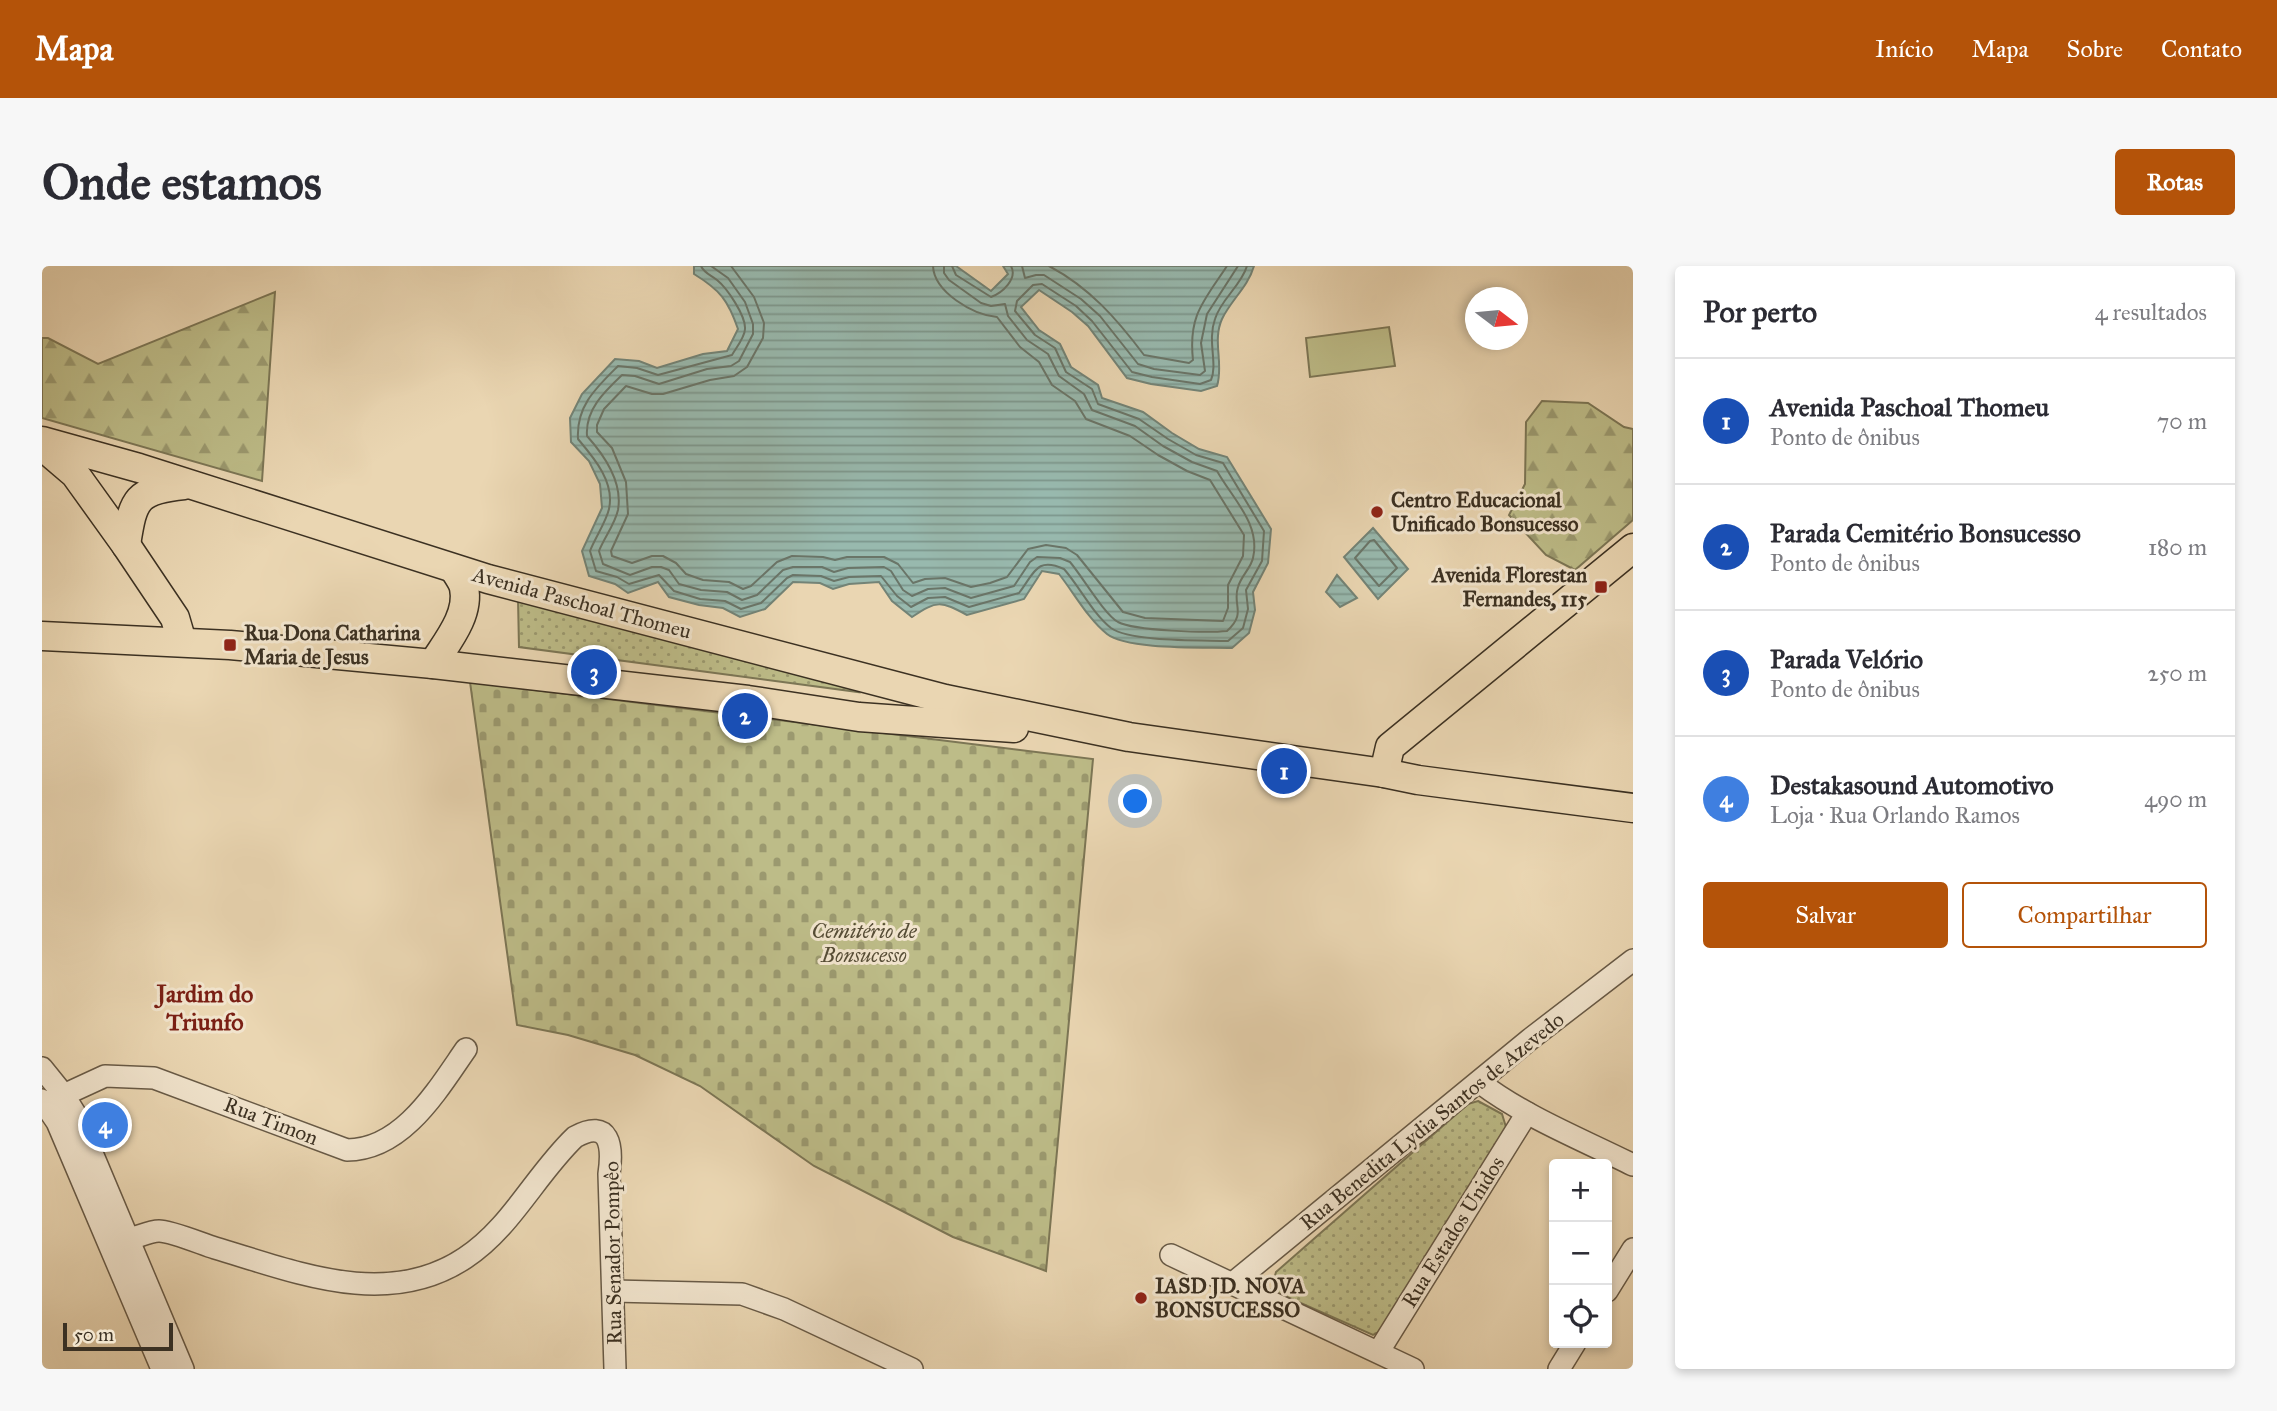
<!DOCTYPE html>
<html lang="pt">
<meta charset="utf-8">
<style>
:root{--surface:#fff;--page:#f7f7f7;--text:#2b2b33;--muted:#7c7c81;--line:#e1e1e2;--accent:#b45309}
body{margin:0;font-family:"IM FELL Great Primer",serif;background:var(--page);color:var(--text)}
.controls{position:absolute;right:21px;bottom:21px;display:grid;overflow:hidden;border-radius:7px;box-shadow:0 4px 10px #0003}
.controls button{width:63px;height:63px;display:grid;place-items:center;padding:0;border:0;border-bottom:2px solid var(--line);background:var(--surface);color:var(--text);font:35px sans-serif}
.compass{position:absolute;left:1423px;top:21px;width:63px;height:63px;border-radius:50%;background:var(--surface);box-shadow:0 4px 10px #0003;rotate:106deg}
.scale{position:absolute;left:21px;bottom:18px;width:110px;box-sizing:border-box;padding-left:7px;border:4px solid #3c3122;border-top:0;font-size:19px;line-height:24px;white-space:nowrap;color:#3c3122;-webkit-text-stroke:5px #f1e4cd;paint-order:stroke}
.you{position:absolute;left:1094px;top:536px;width:24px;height:24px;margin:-18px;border:5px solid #fff;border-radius:50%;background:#1a73e8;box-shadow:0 0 0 10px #1a73e833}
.badge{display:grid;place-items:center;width:46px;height:46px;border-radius:50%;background:var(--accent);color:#fff;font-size:23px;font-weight:700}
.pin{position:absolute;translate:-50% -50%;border:4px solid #fff;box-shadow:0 2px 7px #0006}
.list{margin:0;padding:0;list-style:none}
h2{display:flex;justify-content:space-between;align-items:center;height:91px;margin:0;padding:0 28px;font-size:30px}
h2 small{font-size:23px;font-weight:400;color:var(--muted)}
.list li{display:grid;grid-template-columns:46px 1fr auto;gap:21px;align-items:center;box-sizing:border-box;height:126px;padding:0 28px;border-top:2px solid var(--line)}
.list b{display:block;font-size:26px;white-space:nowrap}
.list p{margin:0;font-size:23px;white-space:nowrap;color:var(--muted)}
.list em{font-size:23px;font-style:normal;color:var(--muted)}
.actions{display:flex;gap:14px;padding:21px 28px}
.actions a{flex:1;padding:16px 0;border:2px solid var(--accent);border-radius:7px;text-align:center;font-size:24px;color:var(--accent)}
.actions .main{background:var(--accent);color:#fff}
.icon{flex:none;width:38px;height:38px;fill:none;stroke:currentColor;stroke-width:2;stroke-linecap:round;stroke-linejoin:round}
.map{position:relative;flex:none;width:1591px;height:1103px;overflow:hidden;border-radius:7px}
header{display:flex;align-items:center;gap:42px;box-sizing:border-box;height:98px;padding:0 35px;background:var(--accent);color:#fff}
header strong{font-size:33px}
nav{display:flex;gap:38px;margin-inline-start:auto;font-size:24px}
.intro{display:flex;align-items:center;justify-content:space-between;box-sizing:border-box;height:168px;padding:0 42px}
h1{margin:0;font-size:49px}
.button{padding:18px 32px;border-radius:7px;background:var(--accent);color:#fff;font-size:24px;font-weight:700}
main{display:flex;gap:42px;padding:0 42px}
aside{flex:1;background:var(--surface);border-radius:7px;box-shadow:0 4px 10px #0003}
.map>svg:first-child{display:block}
</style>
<header>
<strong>Mapa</strong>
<nav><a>Início</a><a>Mapa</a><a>Sobre</a><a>Contato</a></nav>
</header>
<div class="intro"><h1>Onde estamos</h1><a class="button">Rotas</a></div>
<main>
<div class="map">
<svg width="1591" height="1103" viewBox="0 0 1591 1103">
<defs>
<pattern id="grass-dots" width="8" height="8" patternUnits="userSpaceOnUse" patternTransform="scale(1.75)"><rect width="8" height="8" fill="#bdbc88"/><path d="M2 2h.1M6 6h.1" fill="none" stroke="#9b996f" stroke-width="1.8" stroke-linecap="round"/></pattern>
<pattern id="forest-firs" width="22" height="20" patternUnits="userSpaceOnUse" patternTransform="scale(1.75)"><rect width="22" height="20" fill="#bdbc88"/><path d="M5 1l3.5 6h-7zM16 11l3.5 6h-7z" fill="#9b996f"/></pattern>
<pattern id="cemetery-stones" width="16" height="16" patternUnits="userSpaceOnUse" patternTransform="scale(1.75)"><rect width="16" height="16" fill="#bdbc88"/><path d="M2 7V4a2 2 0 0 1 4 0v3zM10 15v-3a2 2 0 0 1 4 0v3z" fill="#9b996f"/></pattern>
<pattern id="water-rules" width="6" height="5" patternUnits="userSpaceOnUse" patternTransform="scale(1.75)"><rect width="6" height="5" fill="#98b9ae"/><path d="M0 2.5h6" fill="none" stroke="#7d978d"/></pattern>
</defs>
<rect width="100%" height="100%" fill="#ead6b2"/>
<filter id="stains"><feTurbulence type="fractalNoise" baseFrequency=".00286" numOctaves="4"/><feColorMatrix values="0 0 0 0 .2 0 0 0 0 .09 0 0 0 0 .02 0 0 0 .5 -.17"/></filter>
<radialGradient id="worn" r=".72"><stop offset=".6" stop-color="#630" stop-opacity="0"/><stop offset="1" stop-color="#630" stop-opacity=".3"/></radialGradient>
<g fill="url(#grass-dots)" stroke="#7c7655" stroke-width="2">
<path d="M476,333L801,412L816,426L477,381Z"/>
<path d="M1436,835L1460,848L1464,861L1339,1065L1331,1069L1236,1027L1231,1017L1234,1006L1426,838Z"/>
</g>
<g fill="url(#forest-firs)" stroke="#7c7655" stroke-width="2">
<path d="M233,26L220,215L0,152V72H6L56,98Z"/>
<path d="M1500,135L1546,137L1582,161L1591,163V254L1533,304L1504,289L1467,249L1483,218L1484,156Z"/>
</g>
<path fill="url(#cemetery-stones)" stroke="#7c7655" stroke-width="2" d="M428,416L1051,493L1004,1005L911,971L772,900L658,820L593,789L526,769L475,759Z"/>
<path fill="#bdbc88" stroke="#7c7655" stroke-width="2" d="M1347,61L1353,100L1268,111L1264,72Z"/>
<g fill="url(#water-rules)" stroke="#738376" stroke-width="2">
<path d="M652,0H914L949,25L966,8L961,0H1212C1206,21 1189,34 1180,53C1170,75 1182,98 1175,120L1159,125L1109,118L1085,112L1046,60L1030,46L997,24L979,41L997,64L1018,78L1029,101L1056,119L1060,132L1101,146L1130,167L1157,183L1185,191L1229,263L1226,297L1211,326L1213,344L1207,367L1190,382C1162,381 1085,384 1065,368C1046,353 1032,327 1017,308L1000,305L982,333L925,349C899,335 895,334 870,351L850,335L837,316L807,318L791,323L778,317L751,316L723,343L698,351L681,342L657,339L627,331L616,316L586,327L573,318L547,310L540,285L560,242L558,218L547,195L529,176L528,152L540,128L573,93L597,95L615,102L661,88L685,85L696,63C686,34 678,24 652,8Z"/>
<path d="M1331,262L1366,303L1336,333L1302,291Z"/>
<path d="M1295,309L1315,332L1298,341L1284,326Z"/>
</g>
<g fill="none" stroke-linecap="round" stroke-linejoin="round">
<g stroke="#6a7568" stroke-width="2">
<path d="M659,0C662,7 669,9 675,14C685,22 704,50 703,63C703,71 694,82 690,89L616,109L595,102L576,100C554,122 534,140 536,173C552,192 573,216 567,243C564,256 553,272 548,285L554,305L575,311L587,318L617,309L632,325L658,333L683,335L699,343L719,337L745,312L751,309L779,310L792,315L807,311L839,310L855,330L869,341L886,332L903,331L927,341L977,327C992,308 994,290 1022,303C1037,320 1051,348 1069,362C1088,376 1160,374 1186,375L1201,362L1206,343L1204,324L1220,295L1222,265L1181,197L1154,189L1126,173L1097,153L1056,138L1050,123L1024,106L1013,82L993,69L973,45L975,35L991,19L1000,18L1034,40L1050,55L1090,106L1110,111L1158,118L1169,114C1176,98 1165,75 1173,53C1179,33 1199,20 1205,0"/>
<path d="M669,0L686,12L703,36L711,58V68L697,95L689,100L665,103L617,118L593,110L580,109C562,126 543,144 545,170C563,190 581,216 576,244C573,258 562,272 557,285L561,298L588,309L610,301H619L627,304L637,318L659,324L685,326L700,334L715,329L741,304L751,301H780L792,306L806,302L842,301L849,305L861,324L870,330L886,323L903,322L929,332L972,320L988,296L995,291L1018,292L1028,296C1040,310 1062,348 1076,356C1093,365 1165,367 1185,365C1205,347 1190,339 1196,321C1199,310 1209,302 1211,292C1219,258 1190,232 1175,205L1150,196L1121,180L1093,160L1050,144L1042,128L1017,110L1006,88L985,74L966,50L963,38L949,40L939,37L907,14L902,7V0"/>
<path d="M689,0L712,31L722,57L721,72L705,101L692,110L668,114L621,128H610L584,120L562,143L555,159V166L570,182L584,216L586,248L569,285L570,290L590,297L610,290H621L634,297L644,308L661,314L687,316L701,323L709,320L735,296L750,290L781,291L793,294L805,291H842L856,298L871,317L883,313L903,312L929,321L948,317L965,311L986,283L1004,279L1024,282L1035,289L1081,346L1103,352L1181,355L1186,342V319L1201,290L1202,269L1168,214L1145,205L1116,189L1088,170L1044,153L1033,135L1010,119L997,96L978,81L955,51C931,49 892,26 891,0"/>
<path d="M910,0L914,9L949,31C960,27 976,13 969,0"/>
<path d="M980,0L983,12L994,9H1002L1039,33L1058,50L1096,98L1112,103L1158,109L1163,105L1159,77L1165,48L1196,0"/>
<path d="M1007,0C1047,21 1075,53 1102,89L1147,97L1151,94C1146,49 1162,35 1185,0"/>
<path d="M1332,274L1355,302L1337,320L1313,292L1328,275Z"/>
</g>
<defs>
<g id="minor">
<path d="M0,802L21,828L34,849L141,1103"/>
<path d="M1437,816C1483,851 1539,873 1591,899"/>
<path d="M0,834L15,856L120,1103"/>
<path d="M0,839L63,810L112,812L305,884C361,884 396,823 424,783"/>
<path d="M87,973C96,971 108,965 117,965C129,965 160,978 173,982C254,1006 345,1044 423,992C469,962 494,908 533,871C568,852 571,880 567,908L573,1103"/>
<path d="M1129,989L1371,1103"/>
<path d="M1191,1017L1487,774L1591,694"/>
<path d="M571,1025L700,1028L742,1043L870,1103"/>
<path d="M1565,1025L1591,983"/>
<path d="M1337,1085L1485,847"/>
<path d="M1517,1103L1533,1077"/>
</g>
<g id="major">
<path d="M0,175L97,202L446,313L903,433L1087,471L1342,507L1376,514L1591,542"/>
<path d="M0,180L33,208L84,279L133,352L140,376"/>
<path d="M84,279C91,233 94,224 142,219"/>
<path d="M0,370L188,379L391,398L706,434L817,451L972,462"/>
<path d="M391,398C404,377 428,349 422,322C421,316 415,308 412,303"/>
<path d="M1342,507L1348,481L1591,282"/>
</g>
</defs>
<use href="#minor" stroke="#685a46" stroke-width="24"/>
<use href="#major" stroke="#3c3122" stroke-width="31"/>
<use href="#minor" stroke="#f1e4cd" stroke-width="21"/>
<use href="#major" stroke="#ead6b2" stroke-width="28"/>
</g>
<g fill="#8f2418" stroke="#f1e4cd" stroke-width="2.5">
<circle cx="1335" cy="246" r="7"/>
<rect x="1552" y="314" width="14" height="14" rx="3.5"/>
<rect x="181" y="372" width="14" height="14" rx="3.5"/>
<circle cx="1099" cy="1032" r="7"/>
</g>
<g text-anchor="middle" stroke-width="6" stroke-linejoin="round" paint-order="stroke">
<g font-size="21" font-weight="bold" fill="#3c3122" stroke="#f1e4cd" text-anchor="start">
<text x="1349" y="241">Centro Educacional<tspan x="1349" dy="24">Unificado Bonsucesso</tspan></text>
<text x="1545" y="316" text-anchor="end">Avenida Florestan<tspan x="1545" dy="24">Fernandes, 115</tspan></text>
<text x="202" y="374">Rua Dona Catharina<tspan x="202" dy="24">Maria de Jesus</tspan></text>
<text x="1113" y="1027">IASD JD. NOVA<tspan x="1113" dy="24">BONSUCESSO</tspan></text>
</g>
<g font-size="21" fill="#3c3122" stroke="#f1e4cd">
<text transform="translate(540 337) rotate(15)" y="7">Avenida Paschoal Thomeu</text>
<text transform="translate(229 855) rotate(21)" y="7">Rua Timon</text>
<text transform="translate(1390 855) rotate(-39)" y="7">Rua Benedita Lydia Santos de Azevedo</text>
<text transform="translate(1411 966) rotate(-58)" y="7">Rua Estados Unidos</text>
<text transform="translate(571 987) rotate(-91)" y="7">Rua Senador Pompêo</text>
</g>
<g font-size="21" font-style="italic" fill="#564d36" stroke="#f1e4cd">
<text x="822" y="672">Cemitério de<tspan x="822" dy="24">Bonsucesso</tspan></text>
</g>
<g font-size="24" font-weight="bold" fill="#7a1f14" stroke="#f1e4cd">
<text x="163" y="736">Jardim do<tspan x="163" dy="28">Triunfo</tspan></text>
</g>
</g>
<rect width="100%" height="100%" filter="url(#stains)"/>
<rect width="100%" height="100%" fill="url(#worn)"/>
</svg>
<div class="controls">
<button>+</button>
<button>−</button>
<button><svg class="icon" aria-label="locate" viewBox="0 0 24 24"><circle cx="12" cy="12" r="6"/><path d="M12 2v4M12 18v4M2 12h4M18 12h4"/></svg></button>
</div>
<svg class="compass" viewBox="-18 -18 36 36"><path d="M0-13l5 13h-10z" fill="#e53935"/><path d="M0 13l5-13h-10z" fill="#7c7c81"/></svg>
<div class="scale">50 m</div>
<div class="you"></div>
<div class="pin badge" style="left:1242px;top:505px;background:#1a4fb4">1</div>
<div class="pin badge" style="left:703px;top:450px;background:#1a4fb4">2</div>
<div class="pin badge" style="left:552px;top:406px;background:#1a4fb4">3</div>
<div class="pin badge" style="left:63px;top:859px;background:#3f7fe0">4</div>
</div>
<aside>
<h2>Por perto<small>4 resultados</small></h2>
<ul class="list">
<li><span class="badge" style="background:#1a4fb4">1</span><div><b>Avenida Paschoal Thomeu</b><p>Ponto de ônibus</p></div><em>70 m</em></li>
<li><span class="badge" style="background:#1a4fb4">2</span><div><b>Parada Cemitério Bonsucesso</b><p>Ponto de ônibus</p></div><em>180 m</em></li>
<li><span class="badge" style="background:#1a4fb4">3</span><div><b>Parada Velório</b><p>Ponto de ônibus</p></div><em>250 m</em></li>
<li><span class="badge" style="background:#3f7fe0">4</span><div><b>Destakasound Automotivo</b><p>Loja · Rua Orlando Ramos</p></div><em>490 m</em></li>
</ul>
<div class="actions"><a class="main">Salvar</a><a>Compartilhar</a></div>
</aside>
</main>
